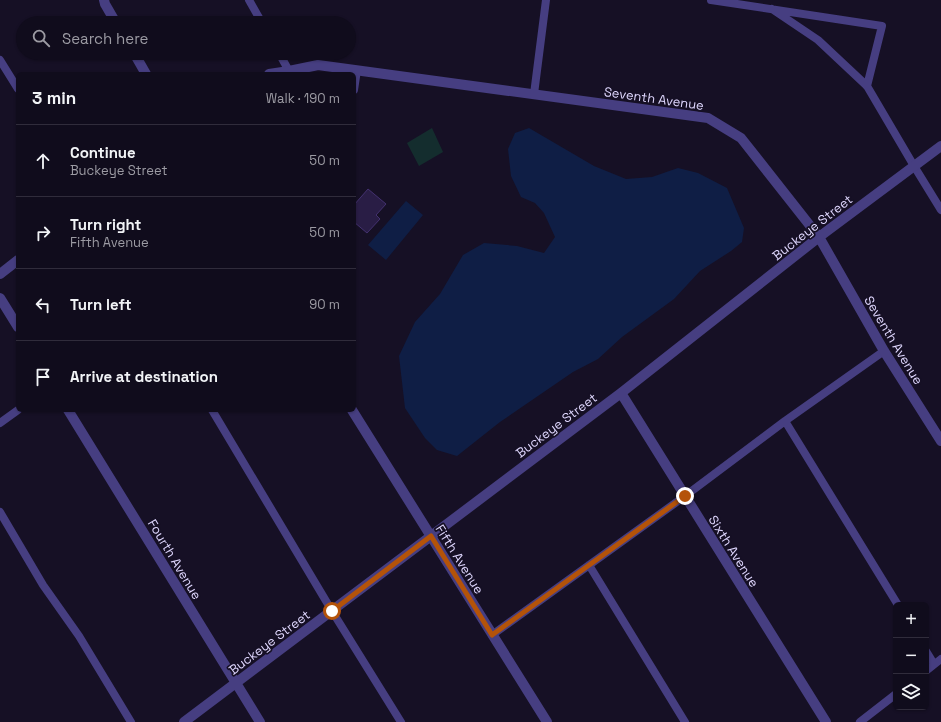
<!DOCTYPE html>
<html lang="en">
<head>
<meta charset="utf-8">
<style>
	:root { --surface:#100c1c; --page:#191525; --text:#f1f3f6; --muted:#9c9ba3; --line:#302c3b }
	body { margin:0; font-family:"Space Grotesk",sans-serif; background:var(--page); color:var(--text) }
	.controls { position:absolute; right:12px; bottom:12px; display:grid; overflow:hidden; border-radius:6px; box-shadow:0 1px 3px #0004 }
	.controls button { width:36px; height:36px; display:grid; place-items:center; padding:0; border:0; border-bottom:1px solid var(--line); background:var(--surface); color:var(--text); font:20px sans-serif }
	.stop { position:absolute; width:12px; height:12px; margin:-9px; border:3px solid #b45309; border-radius:50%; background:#fff }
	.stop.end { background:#b45309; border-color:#fff; box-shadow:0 1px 4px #0008 }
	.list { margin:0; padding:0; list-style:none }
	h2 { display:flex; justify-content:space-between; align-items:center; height:52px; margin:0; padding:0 16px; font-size:17px }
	h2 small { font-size:13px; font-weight:400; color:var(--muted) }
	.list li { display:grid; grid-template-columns:26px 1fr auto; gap:12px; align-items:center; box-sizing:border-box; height:72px; padding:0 16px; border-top:1px solid var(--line) }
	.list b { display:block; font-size:15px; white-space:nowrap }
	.list p { margin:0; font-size:13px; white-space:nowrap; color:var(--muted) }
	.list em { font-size:13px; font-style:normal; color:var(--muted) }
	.icon { flex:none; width:22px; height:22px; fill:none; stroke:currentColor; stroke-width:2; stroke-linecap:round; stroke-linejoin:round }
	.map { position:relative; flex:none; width:941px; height:722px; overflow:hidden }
	.search { position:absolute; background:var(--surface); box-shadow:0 1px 3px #0004; left:16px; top:16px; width:340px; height:44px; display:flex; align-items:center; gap:10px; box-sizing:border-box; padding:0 14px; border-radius:22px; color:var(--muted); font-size:15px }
	.panel { position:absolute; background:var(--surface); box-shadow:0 1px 3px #0004; left:16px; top:72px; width:340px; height:340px; border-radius:6px }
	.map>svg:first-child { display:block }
</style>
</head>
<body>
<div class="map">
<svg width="941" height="722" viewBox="0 0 941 722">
	<rect width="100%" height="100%" fill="#161025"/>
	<path fill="#142d2e" d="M432 128 443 152 419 166 407 143Z"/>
	<path fill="#0f1e45" d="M529 128 594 166 626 179 652 177 678 168 698 173 727 188 744 228 742 242 731 251 700 271 674 299 622 337 598 359 573 372 500 422 457 456 437 450 425 438 405 408 399 356 415 322 440 294 463 255 484 243 517 246 544 253 555 237 544 213 535 203 521 197 511 176 508 149 515 133Z
		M406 201 423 215 386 260 368 245Z"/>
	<path fill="#291d45" stroke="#43316f" d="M368 189 386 204 376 215 380 219 367 233 354 222V205Z"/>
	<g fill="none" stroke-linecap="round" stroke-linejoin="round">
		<path stroke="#463e81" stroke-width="8" d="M249 0 262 23
			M711 0 882 26 867 86
			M772 9 818 40 867 86 914 166 941 210
			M279 53 289 71
			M0 60 18 89
			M354 90 357 70
			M534 94 546 0
			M212 410 332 611 401 722
			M785 421 898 605
			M0 423 18 410
			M0 512 43 585 79 636 131 722
			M589 565 685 722
			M492 635 685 496 785 421 884 351
			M926 651 934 664
			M926 671 941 659
			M860 722 896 694"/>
		<path stroke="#463e81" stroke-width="10" d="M104 0 105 4 116 23
			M134 53 146 74
			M269 74 289 71 318 65 708 118 741 138 819 237 884 351 941 441
			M0 274 18 260
			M0 298 18 327
			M621 393 826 722
			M68 410 260 722
			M352 410 547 722
			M184 722 621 393 819 237 941 146"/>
	</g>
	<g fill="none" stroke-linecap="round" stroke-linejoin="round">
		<path stroke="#b45309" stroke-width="5" d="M332 611 431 536 492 635 685 496"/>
	</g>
	<g text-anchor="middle" stroke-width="3.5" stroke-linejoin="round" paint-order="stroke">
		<g font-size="13" fill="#ded6fd" stroke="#161025">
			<text transform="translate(654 98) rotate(8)" y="5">Seventh Avenue</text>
			<text transform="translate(812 227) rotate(-38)" y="5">Buckeye Street</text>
			<text transform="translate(894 340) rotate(59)" y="5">Seventh Avenue</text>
			<text transform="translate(556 425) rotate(-37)" y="5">Buckeye Street</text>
			<text transform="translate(734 551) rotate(58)" y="5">Sixth Avenue</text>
			<text transform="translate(175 559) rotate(59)" y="5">Fourth Avenue</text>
			<text transform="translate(460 559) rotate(58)" y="5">Fifth Avenue</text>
			<text transform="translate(269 642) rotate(-37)" y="5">Buckeye Street</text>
		</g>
	</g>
</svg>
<div class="controls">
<button>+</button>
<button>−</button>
<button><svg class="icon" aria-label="layers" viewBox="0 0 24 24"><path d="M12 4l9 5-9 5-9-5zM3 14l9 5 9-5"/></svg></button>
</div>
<div class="stop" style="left:332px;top:611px"></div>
<div class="stop end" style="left:685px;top:496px"></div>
<div class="search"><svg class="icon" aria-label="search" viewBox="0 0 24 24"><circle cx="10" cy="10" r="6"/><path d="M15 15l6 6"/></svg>Search here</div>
<section class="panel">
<h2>3 min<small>Walk · 190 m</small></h2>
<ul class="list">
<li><svg class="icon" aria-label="ahead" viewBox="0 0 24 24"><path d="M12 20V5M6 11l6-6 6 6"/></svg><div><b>Continue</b><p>Buckeye Street</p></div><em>50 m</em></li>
<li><svg class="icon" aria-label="right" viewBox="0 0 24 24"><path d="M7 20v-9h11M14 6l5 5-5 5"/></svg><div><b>Turn right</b><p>Fifth Avenue</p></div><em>50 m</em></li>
<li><svg class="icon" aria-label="left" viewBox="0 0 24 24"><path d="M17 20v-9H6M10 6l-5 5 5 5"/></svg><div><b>Turn left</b></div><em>90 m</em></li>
<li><svg class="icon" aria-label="arrive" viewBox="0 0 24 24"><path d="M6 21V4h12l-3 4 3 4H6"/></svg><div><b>Arrive at destination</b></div></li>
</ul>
</section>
</div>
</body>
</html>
